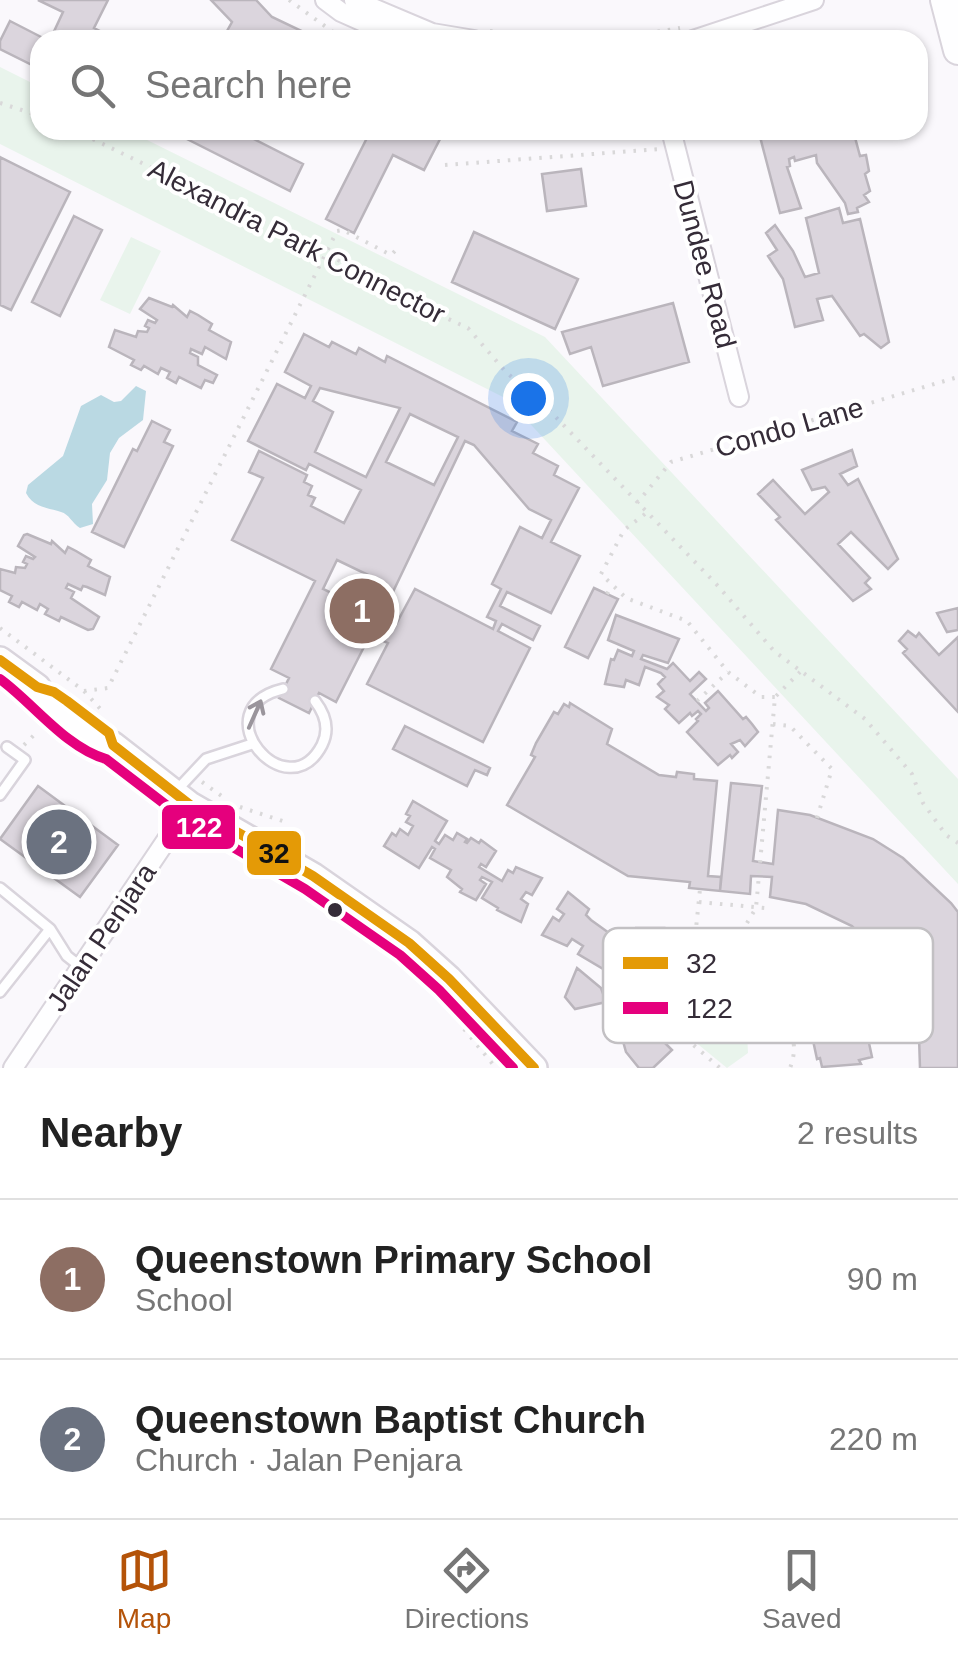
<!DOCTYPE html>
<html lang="en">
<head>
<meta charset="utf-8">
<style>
	:root { --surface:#fff; --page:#f6f6f6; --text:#222; --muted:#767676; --line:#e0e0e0; --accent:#b45309 }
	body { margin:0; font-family:Helvetica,sans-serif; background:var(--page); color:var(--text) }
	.you { position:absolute; left:528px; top:398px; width:35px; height:35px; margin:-25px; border:8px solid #fff; border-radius:50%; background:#1a73e8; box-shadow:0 0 0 15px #1a73e833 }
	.badge { display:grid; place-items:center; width:65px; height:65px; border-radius:50%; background:var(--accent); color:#fff; font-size:32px; font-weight:700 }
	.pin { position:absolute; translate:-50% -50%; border:5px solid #fff; box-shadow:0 2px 10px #0006 }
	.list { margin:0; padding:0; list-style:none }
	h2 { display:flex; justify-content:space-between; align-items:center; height:130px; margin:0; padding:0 40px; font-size:42px }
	h2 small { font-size:32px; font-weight:400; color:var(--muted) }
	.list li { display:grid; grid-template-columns:65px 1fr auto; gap:30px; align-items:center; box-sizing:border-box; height:160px; padding:0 40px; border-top:2px solid var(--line) }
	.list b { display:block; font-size:38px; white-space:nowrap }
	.list p { margin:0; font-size:32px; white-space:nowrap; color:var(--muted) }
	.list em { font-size:32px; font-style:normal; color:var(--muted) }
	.icon { flex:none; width:55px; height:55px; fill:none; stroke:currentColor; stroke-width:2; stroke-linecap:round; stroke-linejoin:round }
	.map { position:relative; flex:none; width:958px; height:1068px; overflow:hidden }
	.search { position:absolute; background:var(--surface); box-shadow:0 2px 8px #0004; left:30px; right:30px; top:30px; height:110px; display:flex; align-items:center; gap:25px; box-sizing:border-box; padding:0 35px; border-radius:30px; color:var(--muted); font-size:38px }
	.sheet { height:450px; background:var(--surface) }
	nav { display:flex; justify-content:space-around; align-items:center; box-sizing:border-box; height:140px; border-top:2px solid var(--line); background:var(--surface); font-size:28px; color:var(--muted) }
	nav a { display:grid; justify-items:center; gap:5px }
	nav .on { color:var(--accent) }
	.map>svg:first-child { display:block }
</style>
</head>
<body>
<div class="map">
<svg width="958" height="1068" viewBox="0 0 958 1068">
	<rect width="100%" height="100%" fill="#faf8fc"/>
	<path fill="#e9f4ec" d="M0 67 40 87V130H127L545 337 958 779V884L507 399 0 144Z
		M131 237 161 251 130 314 100 300Z
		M677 1001 729 1007 730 1015 747 1033 748 1053 727 1068 683 1032 668 1024V1011Z"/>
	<path fill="#bad9e3" d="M136 386 146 391 143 420 119 438 110 453 107 480 92 504 93 524 80 528C72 523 69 514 61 512 46 507 34 508 26 493L28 485 63 456 81 406 101 395 114 402 121 401Z"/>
	<path fill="#dbd5dd" stroke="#bab5bc" stroke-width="2.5" fill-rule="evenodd" d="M38 0H108L94 28 118 40H50L63 12Z
		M211 0H256L272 17 308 34 305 40H222L232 22Z
		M10 21 47 40H40V69L0 49V41Z
		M184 130H236L303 164 290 191 181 136Z
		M371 130H422L440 139 424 170 393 155 354 233 326 219Z
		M738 130H792L794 134 809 130H853L860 156 866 155 869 171 865 174 870 191 864 195 869 202 857 208 858 212 848 214 845 203 817 163 816 155 795 161 794 157 789 159 790 166 787 167 801 208 780 213 759 133 743 136Z
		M0 157 70 192 11 310 0 305Z
		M581 169 586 206 547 211 542 174Z
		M839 208 843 223 860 219 889 342 881 348 864 334 860 336 832 296 817 299 823 320 795 327 783 279 768 256 777 250 766 233 775 225 793 251 805 277 819 273 806 218Z
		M74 216 102 230 60 316 32 302Z
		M474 232 578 279 555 329 452 282Z
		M149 298 172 307 173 305 187 317 190 311 198 315 212 324 209 330 231 342 226 359 205 347 202 354 191 349 190 353 198 357V365L217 375 213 383 205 380 201 388 179 377 176 383 167 378 170 372 161 368 158 374 144 366 141 370 131 365 134 360 109 347 115 330 136 337 138 331 147 332 149 328 145 326 148 320 155 323 157 320 140 309Z
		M673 303 689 362 603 386 591 347 570 354 562 332Z
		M304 334 329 347 332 342 356 354 359 348 385 362 387 356 517 422 512 431 538 444 533 453 558 466 554 475 579 488 551 542 580 556 551 613 507 592 500 606 540 626 533 640 502 624 498 631 530 648 483 742 367 684 388 643 370 635 336 702 319 693 309 713 279 698 289 678 271 669 315 581 232 540 263 478 249 472 259 451 307 475 304 482 312 486 308 495 315 498 311 506 344 523 361 490 309 464 306 470 248 441 277 384 305 398 311 386 285 372ZM320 388 400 408 366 477 315 452 333 412 313 401ZM410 414 458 437 434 485 386 462ZM465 441 474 445 529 509 551 520 542 538 520 527 492 584 501 589 487 617 496 621 493 629 415 589 394 628 381 617ZM337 560 385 583 371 612 323 589Z
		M152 421 170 430 164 442 173 446 124 547 92 532 133 449 137 451Z
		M852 450 857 466 840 474 848 485 858 479 898 559 888 569 851 532 838 544 870 578 865 583 871 589 853 601 776 520 780 517 758 494 773 480 805 514 829 492 825 487 812 490 802 470Z
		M27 534 51 544 52 541 65 553 68 547 76 551 91 560 88 566 110 577 105 595 87 587 83 586 81 590 68 584 66 588 74 592 71 598 99 617 93 629 88 630 61 617 59 621 45 614 48 609 40 604 37 610 22 602 19 607 9 602 12 596 0 590V569L15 573 16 567 25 568 27 564 23 562 26 556 33 559 35 557 18 546 24 535Z
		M594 588 618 599 588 658 565 647Z
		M958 608V630L947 632 937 613Z
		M616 615 679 639 668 663 643 655 641 659 667 669 673 663 690 681 699 672 706 679 690 694 706 711 709 708 705 703 718 691 743 719 746 717 752 724 758 732 745 746 740 740 731 744 738 752 732 758 730 755 718 765 687 732 698 721 696 719 701 714 698 711 692 716 690 713 679 723 665 709 669 705 657 697 664 691 658 684 665 677 661 673 645 667 639 685 626 680 624 687 605 684 611 659 614 660 618 650 632 656 634 651 608 640Z
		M908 631 916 637 919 633 939 655 958 637V712L903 653 907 649 899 641Z
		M570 703 612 729 607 744 659 775 676 777 677 772 694 774V779L717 781 708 876 721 877 720 891 689 888 690 882 628 876 507 805 535 757 531 755 536 743 554 712 558 714 564 704 569 707Z
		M405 726 490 768 487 775 475 770 467 786 393 749Z
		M731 783 762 786 753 861 773 864 778 810 810 815 873 839 903 858 951 903 958 912V1068H920L919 1036 904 989 890 965 852 926 806 904 770 897 772 877 751 876 750 894 720 891Z
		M38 786 118 845 80 897 0 839Z
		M413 801 447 821 435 841 439 844 445 835 453 840 457 833 467 839 465 842 467 843 471 838 479 843 481 840 496 851 486 867 481 864 479 867 502 881 508 870 513 873 516 867 542 878 532 895 526 892 521 899 528 904 521 922 497 910 498 908 482 898 492 882 482 877 480 880 486 884 476 900 460 892 462 889 447 877 451 870 430 858 435 849 432 847 419 868 384 846 392 833 396 836 400 829 408 835 413 826 406 822 410 816 406 814Z
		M568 892 589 909 586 915 591 920 609 933 610 931 617 935 621 941 619 945 633 947 636 928H664L661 943H666L665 951 660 950V954L672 956 666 978 628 974 630 960 625 959 627 951H616L613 954 619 957 610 973 578 954 583 946 572 939 567 946 542 935 553 917 559 921 564 914 557 909Z
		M577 968 601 988 606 1002 575 1009 565 997Z
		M646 993 658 1036 672 1050 653 1068H639L626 1052 612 1002Z
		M863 1015 872 1057 859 1060 861 1064 822 1067 820 1058 817 1059 811 1031 825 1028 827 1035 832 1034 836 1042 840 1041V1037L844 1036 842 1029 850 1027 848 1018Z"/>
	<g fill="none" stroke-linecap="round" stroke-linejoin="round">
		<g stroke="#d9d4dc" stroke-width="14">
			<path id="lane" d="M283 689C200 709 287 812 322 745 330 729 325 714 315 701
				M176 791 206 759 252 744
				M0 795 25 760 7 747
				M0 888 50 929
				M0 992 50 929 67 956 81 967"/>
		</g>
		<g stroke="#d9d4dc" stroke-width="22">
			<path id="street" d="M325 0 341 12 404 40
				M354 0 432 33 474 40
				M693 40 814 0
				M671 130 739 397
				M13 1068 190 805"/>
		</g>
		<g stroke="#d9d4dc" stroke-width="30">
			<path id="secondary" d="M0 660 37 687 46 701 102 742 113 745 190 805 313 876 409 943 449 979 534 1068"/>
		</g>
		<g stroke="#d9d4dc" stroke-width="32">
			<path id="primary" d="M945 0 958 50"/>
		</g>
		<path stroke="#d9d8d9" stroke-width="4" stroke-dasharray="2.5 8" stroke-linecap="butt" d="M289 0 344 40
			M490 31C551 41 619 39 680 28
			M0 103 40 116
			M74 130 325 252 398 296 468 328 505 371 549 410 718 586 774 651 865 719 912 774 923 803 946 835 958 843
			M445 165 660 149
			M637 503 671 462 958 377
			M645 514 624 530 601 574 626 598 687 621 728 672 761 697H775
			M607 594 612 585
			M0 628 84 691 105 714
			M84 691 108 688 337 231 343 230 391 255 400 246
			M697 701 728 672
			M773 724 790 726 832 769 817 818
			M24 745 38 731
			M202 782 223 797
			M240 807 289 823
			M699 902 765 908
			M747 923 756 908 775 697 800 672
			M660 952 693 956
			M864 982 890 965
			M689 998 700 889
			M737 1003 741 972
			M784 1025 804 1027
			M464 1029 496 1068
			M656 1029 683 1036 720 1068
			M662 1029C657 1015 657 1009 667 998 708 998 816 1000 790 1068
			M794 1041 805 1027 821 1020"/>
		<use href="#lane" stroke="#fefeff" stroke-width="9"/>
		<use href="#street" stroke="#fefeff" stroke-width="18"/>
		<use href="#secondary" stroke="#fefeff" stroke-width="25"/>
		<use href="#primary" stroke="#fefeff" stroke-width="28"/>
		<g stroke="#fff" stroke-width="18">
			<path id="bus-1" d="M0 660 37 687 54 692 67 701 109 733 113 745 190 805 313 876 409 943 449 979 534 1068"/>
		</g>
		<g stroke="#fff" stroke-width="18">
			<path id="bus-2" d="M0 679C32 702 66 748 106 759L183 818 305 889 400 955 439 990 513 1068"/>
		</g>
		<use href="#bus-1" stroke="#e49a06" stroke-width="10"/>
		<use href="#bus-2" stroke="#e5007d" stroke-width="10"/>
	</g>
	<defs><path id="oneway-shaft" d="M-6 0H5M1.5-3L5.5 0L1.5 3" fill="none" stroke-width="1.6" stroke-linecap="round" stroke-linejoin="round" transform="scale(2.5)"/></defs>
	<use stroke="#9a959c" href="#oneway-shaft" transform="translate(255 714) rotate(-66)"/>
	<circle fill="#352c38" stroke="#fff" stroke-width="4" cx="335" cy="910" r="9"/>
	<g text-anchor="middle" stroke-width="8" stroke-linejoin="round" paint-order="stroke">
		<g font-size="28" fill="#352c38" stroke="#fff">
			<text transform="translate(297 241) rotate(27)" y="10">Alexandra Park Connector</text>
			<text transform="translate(705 264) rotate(75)" y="10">Dundee Road</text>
			<text transform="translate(789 427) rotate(-16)" y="10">Condo Lane</text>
			<text transform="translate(101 937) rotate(-56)" y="10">Jalan Penjara</text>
		</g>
	</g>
	<rect x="603" y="928" width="330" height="115" rx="15" fill="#fff" stroke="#c2c0c3" stroke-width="2.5"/>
	<rect x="623" y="957" width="45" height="12" fill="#e49a06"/>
	<rect x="623" y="1002" width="45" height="12" fill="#e5007d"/>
	<g font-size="28" fill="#352c38">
		<text x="686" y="973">32</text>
		<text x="686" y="1018">122</text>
	</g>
	<g stroke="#fff" stroke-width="4">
		<rect x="160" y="803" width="77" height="48" rx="10" fill="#e5007d"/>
		<rect x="245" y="829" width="58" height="48" rx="10" fill="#e49a06"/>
	</g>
	<g font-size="28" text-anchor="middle" font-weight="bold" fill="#fff">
		<text x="199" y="837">122</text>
	</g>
	<g font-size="28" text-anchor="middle" font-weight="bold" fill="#111">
		<text x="274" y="863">32</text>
	</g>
</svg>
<div class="you"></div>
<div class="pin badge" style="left:362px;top:611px;background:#8d6e63">1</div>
<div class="pin badge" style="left:59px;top:842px;background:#6b7280">2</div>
<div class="search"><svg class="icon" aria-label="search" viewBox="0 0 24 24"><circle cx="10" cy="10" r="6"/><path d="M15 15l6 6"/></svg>Search here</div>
</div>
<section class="sheet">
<h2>Nearby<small>2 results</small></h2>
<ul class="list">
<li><span class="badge" style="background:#8d6e63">1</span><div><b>Queenstown Primary School</b><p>School</p></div><em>90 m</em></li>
<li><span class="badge" style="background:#6b7280">2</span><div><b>Queenstown Baptist Church</b><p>Church · Jalan Penjara</p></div><em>220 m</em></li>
</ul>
</section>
<nav>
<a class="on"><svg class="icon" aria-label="map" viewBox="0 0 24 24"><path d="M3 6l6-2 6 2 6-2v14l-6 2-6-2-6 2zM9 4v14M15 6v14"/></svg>Map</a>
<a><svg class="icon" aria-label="directions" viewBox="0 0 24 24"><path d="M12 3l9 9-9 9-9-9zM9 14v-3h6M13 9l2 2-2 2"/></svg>Directions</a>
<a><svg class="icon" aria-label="saved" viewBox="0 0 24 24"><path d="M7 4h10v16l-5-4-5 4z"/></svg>Saved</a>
</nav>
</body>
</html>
